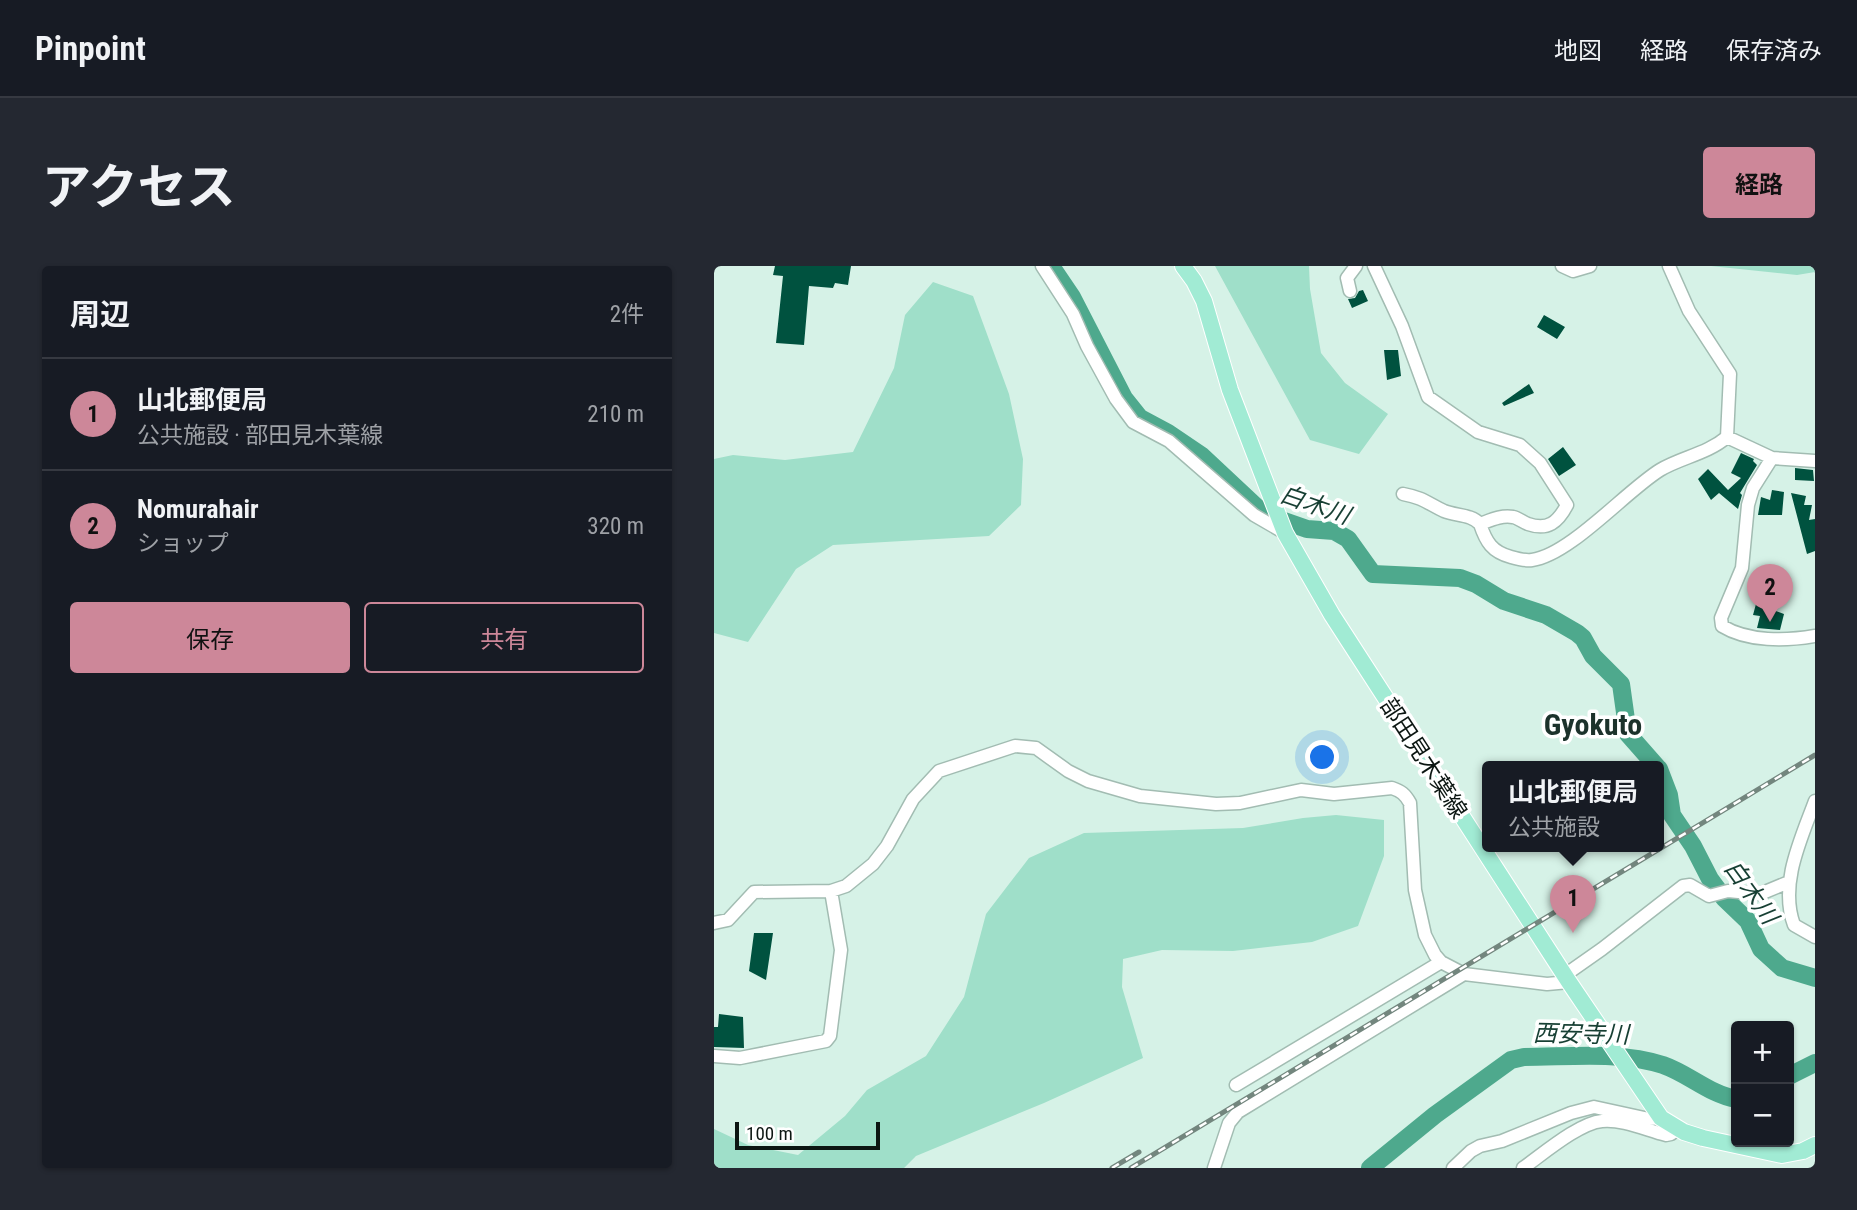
<!DOCTYPE html>
<html lang="ja">
<head>
<meta charset="utf-8">
<style>
	:root { --surface:#171b24; --page:#242831; --text:#f1f3f6; --muted:#9ea1a6; --line:#363941; --accent:#cd8799 }
	body { margin:0; font-family:"Roboto Condensed","Noto Sans JP",sans-serif; background:var(--page); color:var(--text) }
	.controls { position:absolute; right:21px; bottom:21px; display:grid; overflow:hidden; border-radius:7px; box-shadow:0 2px 5px #0004 }
	.controls button { width:63px; height:63px; display:grid; place-items:center; padding:0; border:0; border-bottom:2px solid var(--line); background:var(--surface); color:var(--text); font:35px sans-serif }
	.scale { position:absolute; left:21px; bottom:18px; width:145px; box-sizing:border-box; padding-left:7px; border:4px solid #0c1612; border-top:0; font-size:19px; line-height:24px; white-space:nowrap; color:#0c1612; -webkit-text-stroke:5px #fff; paint-order:stroke }
	.you { position:absolute; left:609px; top:492px; width:24px; height:24px; margin:-18px; border:5px solid #fff; border-radius:50%; background:#1a73e8; box-shadow:0 0 0 10px #1a73e833 }
	.badge { display:grid; place-items:center; width:46px; height:46px; border-radius:50%; background:var(--accent); color:#111; font-size:23px; font-weight:700 }
	.pin { position:absolute; translate:-50% -58px; filter:drop-shadow(0 2px 4px #0008) }
	.pin::after { content:''; position:absolute; top:37px; width:24px; height:21px; background:inherit; clip-path:polygon(0 0,100% 0,50% 100%) }
	.popup { position:absolute; left:768px; top:495px; width:182px; height:91px; box-sizing:border-box; display:grid; place-content:center; border-radius:7px; background:var(--surface); filter:drop-shadow(0 2px 5px #0005); font-size:23px; white-space:nowrap; color:var(--muted) }
	.popup b { font-size:26px; color:var(--text) }
	.popup::after { content:''; position:absolute; left:50%; top:100%; margin-left:-14px; border:14px solid transparent; border-top-color:var(--surface) }
	.list { margin:0; padding:0; list-style:none }
	h2 { display:flex; justify-content:space-between; align-items:center; height:91px; margin:0; padding:0 28px; font-size:30px }
	h2 small { font-size:23px; font-weight:400; color:var(--muted) }
	.list li { display:grid; grid-template-columns:46px 1fr auto; gap:21px; align-items:center; box-sizing:border-box; height:112px; padding:0 28px; border-top:2px solid var(--line) }
	.list b { display:block; font-size:26px; white-space:nowrap }
	.list p { margin:0; font-size:23px; white-space:nowrap; color:var(--muted) }
	.list em { font-size:23px; font-style:normal; color:var(--muted) }
	.actions { display:flex; gap:14px; padding:21px 28px }
	.actions a { flex:1; padding:16px 0; border:2px solid var(--accent); border-radius:7px; text-align:center; font-size:24px; color:var(--accent) }
	.actions .main { background:var(--accent); color:#111 }
	.map { position:relative; flex:none; width:1101px; height:902px; overflow:hidden; border-radius:7px }
	header { display:flex; align-items:center; gap:42px; box-sizing:border-box; height:98px; padding:0 35px; background:var(--surface); border-bottom:2px solid var(--line) }
	header strong { font-size:33px }
	nav { display:flex; gap:38px; margin-inline-start:auto; font-size:24px }
	.intro { display:flex; align-items:center; justify-content:space-between; box-sizing:border-box; height:168px; padding:0 42px }
	h1 { margin:0; font-size:49px }
	.button { padding:18px 32px; border-radius:7px; background:var(--accent); color:#111; font-size:24px; font-weight:700 }
	main { display:flex; gap:42px; padding:0 42px }
	aside { flex:1; background:var(--surface); border-radius:7px; box-shadow:0 2px 5px #0004 }
	.map>svg:first-child { display:block }
</style>
</head>
<body>
<header>
<strong>Pinpoint</strong>
<nav><a>地図</a><a>経路</a><a>保存済み</a></nav>
</header>
<div class="intro"><h1>アクセス</h1><a class="button">経路</a></div>
<main>
<aside>
<h2>周辺<small>2件</small></h2>
<ul class="list">
<li><span class="badge">1</span><div><b>山北郵便局</b><p>公共施設 · 部田見木葉線</p></div><em>210 m</em></li>
<li><span class="badge">2</span><div><b>Nomurahair</b><p>ショップ</p></div><em>320 m</em></li>
</ul>
<div class="actions"><a class="main">保存</a><a>共有</a></div>
</aside>
<div class="map">
<svg width="1101" height="902" viewBox="0 0 1101 902">
	<rect width="100%" height="100%" fill="#d6f2e7"/>
	<path fill="#9fdfc9" d="M501 0H595L596 23 607 87 631 117 674 148 645 188 596 174Z
		M997 0H1101V6L1083 9Z
		M219 16 259 30 295 128 309 193 307 239 275 270 119 279 82 303 34 376 0 367V193L19 189 71 194 139 186 180 102 191 49Z
		M622 549 670 554V590L644 660 598 676 519 685 448 684 409 693 408 721 429 792 330 837 202 890 190 902H0V863L34 879 84 889 131 850 153 824 212 790 250 731 272 648 315 592 370 567 529 562 589 552Z"/>
	<g fill="none" stroke-linecap="round" stroke-linejoin="round">
		<path stroke="#4ea98d" stroke-width="18" d="M337 0 358 31 410 132 426 152 454 167 488 190 550 248 593 263 620 265 634 273 659 308 746 312 762 318 790 335 832 349 863 367 869 372 879 390 907 418 914 468 943 501
			M945 503 955 529 958 549 979 580 996 613 1010 632 1034 655 1047 683 1068 702 1101 712
			M1075 810 1101 797
			M656 902 721 849 797 794 810 791C856 791 905 785 949 799 975 808 995 828 1022 833"/>
	</g>
	<path fill="#00523f" d="M61 0H137L134 19 121 17 119 22 95 20 90 79 62 77 69 10 59 9Z
		M649 24 654 35 638 42 634 33 641 32 645 25Z
		M830 49 851 61 843 73 823 61Z
		M670 84H684L687 110 673 114Z
		M815 118 820 127 790 140 788 137Z
		M849 181 862 199 845 210 834 193Z
		M1027 187 1040 193 1039 195 1043 199 1026 227 1028 229 1024 243 1005 227 997 234 984 213 994 203 1014 224 1027 212 1017 207Z
		M1081 202 1099 204 1100 215 1081 214Z
		M1058 224 1070 226 1068 249H1044L1047 231 1056 234Z
		M1077 227 1092 230 1090 239H1098L1095 254 1101 253V285L1093 288Z
		M1042 338 1070 348 1066 364 1043 362 1046 350 1039 349Z
		M40 667H59L52 714 35 705Z
		M5 748 29 751 30 782 0 781V761H4Z"/>
	<g fill="none" stroke-linecap="round" stroke-linejoin="round">
		<g stroke="#a2bcb2" stroke-width="15">
			<path id="minor" d="M328 0 359 48 373 80 402 133 419 156 455 175 540 249 571 267
				M660 0 688 60 714 131 764 166 806 179 826 197 853 239C844 256 834 265 814 258 809 256 804 252 799 251 787 249 777 254 766 258 772 276 778 286 797 291 804 293 812 295 818 294 856 289 912 225 946 204 968 191 993 188 1013 171L1016 108 975 45 955 0
				M848 0 859 5 876 0
				M636 25 633 12 642 0
				M1013 171 1058 192 1101 195
				M1058 192 1039 222 1034 239 1028 302 1007 352 1008 360C1034 376 1072 375 1101 370
				M689 228C710 232 713 237 730 245 742 250 757 248 766 258
				M1101 535C1087 573 1065 618 1080 659L1101 671
				M0 657 14 654 40 626 117 625 132 620 159 598 173 580 199 533 225 505 301 480 322 482 354 505 374 515 426 530 502 538 526 537 587 524 620 528 678 522C687 525 691 528 696 537L701 624 711 669 721 689 727 696 750 708 833 718 855 716
				M851 709 888 683 969 620 976 619 995 630 1014 625 1046 628 1075 616
				M0 790 26 792 112 775 116 770 127 684 117 625
				M522 819 727 696
				M500 902 515 857 524 846 750 708
				M739 902 757 885 766 880 788 875 857 847 880 841 935 853 947 852
				M809 902C829 888 865 857 888 855 909 853 932 864 952 869L957 868 964 862"/>
		</g>
		<g stroke="#fff" stroke-width="18">
			<path id="major" d="M469 0 480 15 490 35 516 124 571 267 618 349 855 716 947 852 970 866 989 872 1068 889 1089 885 1101 879"/>
		</g>
		<use href="#minor" stroke="#fff" stroke-width="12"/>
		<use href="#major" stroke="#a1ebd4" stroke-width="16"/>
		<g stroke="#73867e" stroke-width="5">
			<path id="rail" d="M398 902 425 886
				M417 902 1101 489"/>
		</g>
		<use href="#rail" stroke="#fff" stroke-width="2.5" stroke-dasharray="8" stroke-linecap="butt"/>
	</g>
	<g text-anchor="middle" stroke-width="7" stroke-linejoin="round" paint-order="stroke">
		<g font-size="23" fill="#0c1612" stroke="#fff">
			<text transform="translate(710 492) rotate(57)" y="8">部田見木葉線</text>
		</g>
		<g font-size="24" font-style="italic" fill="#173f33" stroke="#fff">
			<text transform="translate(601 239) rotate(19)" y="8">白木川</text>
			<text transform="translate(1037 626) rotate(54)" y="8">白木川</text>
			<text transform="translate(867 768) rotate(1)" y="8">西安寺川</text>
		</g>
		<g font-size="30" font-weight="bold" fill="#1c322b" stroke="#fff">
			<text x="879" y="469">Gyokuto</text>
		</g>
	</g>
</svg>
<div class="controls">
<button>+</button>
<button>−</button>
</div>
<div class="scale">100 m</div>
<div class="you"></div>
<div class="pin badge" style="left:859px;top:667px">1</div>
<div class="popup"><b>山北郵便局</b>公共施設</div>
<div class="pin badge" style="left:1056px;top:356px">2</div>
</div>
</main>
</body>
</html>
